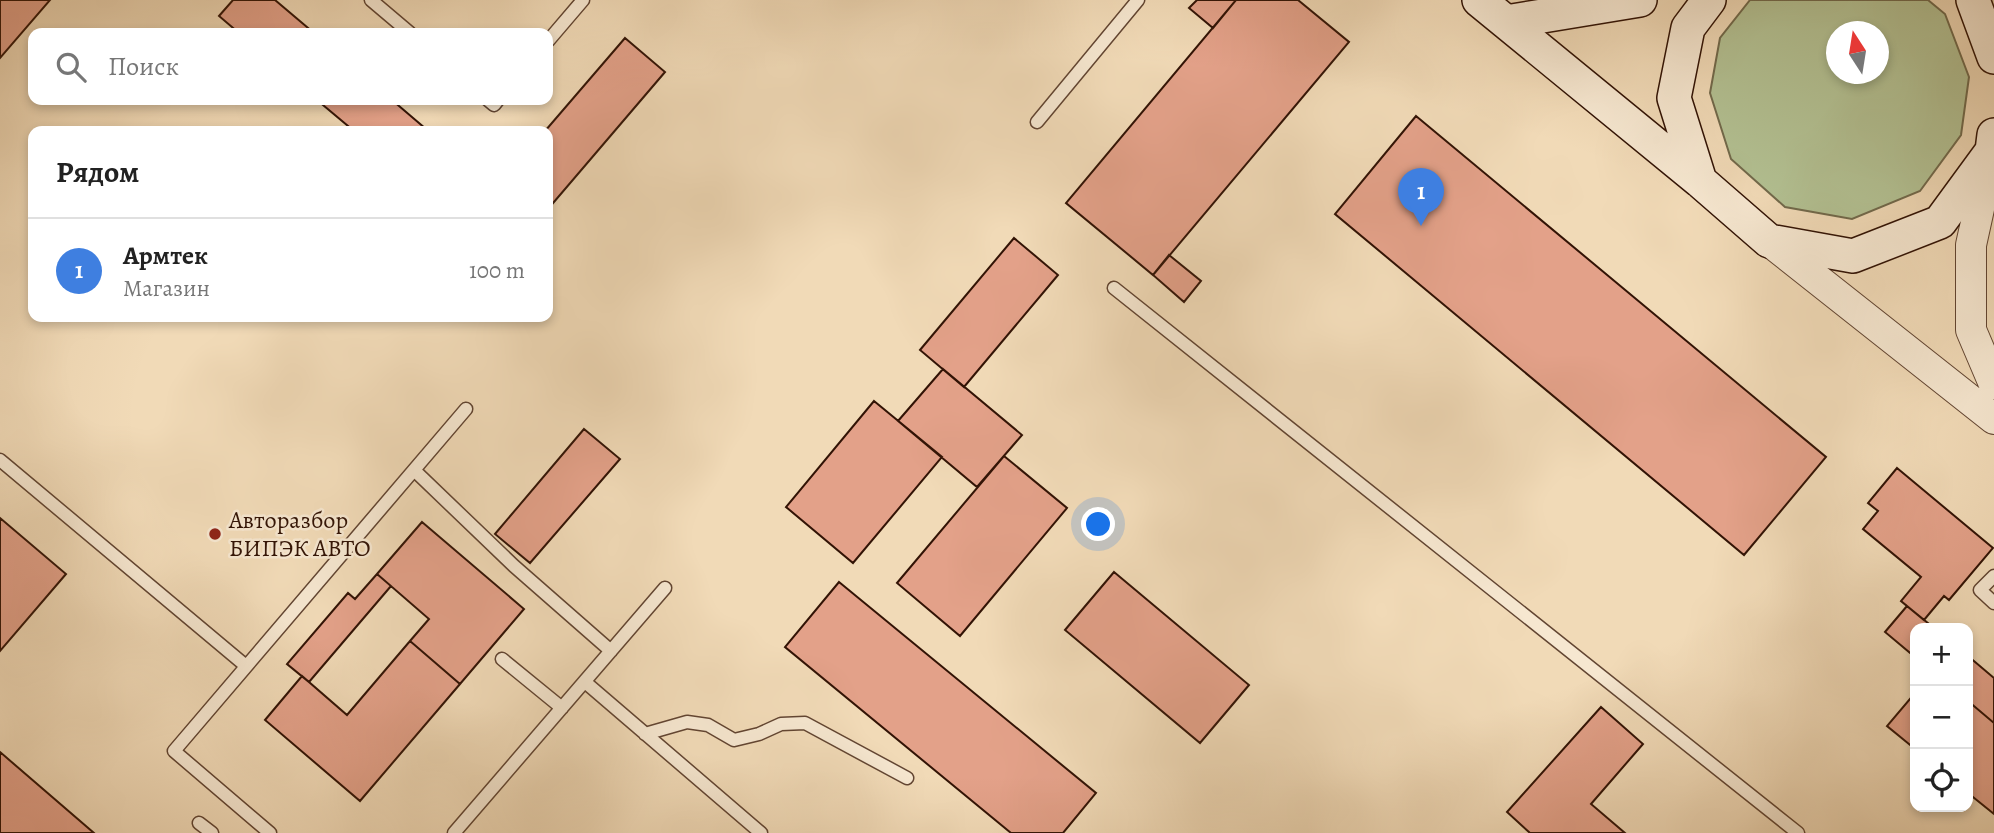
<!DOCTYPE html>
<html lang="ru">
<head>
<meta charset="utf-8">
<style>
	:root { --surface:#fff; --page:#f2f2f2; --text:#222; --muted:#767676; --line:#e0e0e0; --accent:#b45309 }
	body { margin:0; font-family:Alegreya,serif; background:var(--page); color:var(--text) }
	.controls { position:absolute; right:21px; bottom:21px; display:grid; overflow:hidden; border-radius:14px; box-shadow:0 4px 10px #0003 }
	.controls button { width:63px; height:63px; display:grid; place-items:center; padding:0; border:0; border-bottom:2px solid var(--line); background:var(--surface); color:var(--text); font:35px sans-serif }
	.compass { position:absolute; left:1826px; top:21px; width:63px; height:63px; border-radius:50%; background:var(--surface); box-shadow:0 4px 10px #0003; rotate:348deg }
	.you { position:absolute; left:1099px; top:525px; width:24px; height:24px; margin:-18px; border:5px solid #fff; border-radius:50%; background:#1a73e8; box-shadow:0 0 0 10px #1a73e833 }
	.badge { display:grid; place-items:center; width:46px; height:46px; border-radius:50%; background:var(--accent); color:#fff; font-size:23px; font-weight:700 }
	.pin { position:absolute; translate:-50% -58px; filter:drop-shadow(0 2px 4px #0008) }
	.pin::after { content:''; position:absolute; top:37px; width:24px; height:21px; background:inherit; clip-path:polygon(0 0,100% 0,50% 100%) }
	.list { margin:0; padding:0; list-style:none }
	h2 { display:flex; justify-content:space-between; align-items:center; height:91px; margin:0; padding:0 28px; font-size:30px }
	h2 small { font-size:23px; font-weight:400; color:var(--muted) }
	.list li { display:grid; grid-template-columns:46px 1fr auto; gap:21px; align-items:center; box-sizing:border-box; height:105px; padding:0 28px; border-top:2px solid var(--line) }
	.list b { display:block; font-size:26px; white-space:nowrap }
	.list p { margin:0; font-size:23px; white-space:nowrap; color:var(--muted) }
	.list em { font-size:23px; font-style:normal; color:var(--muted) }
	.icon { flex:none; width:38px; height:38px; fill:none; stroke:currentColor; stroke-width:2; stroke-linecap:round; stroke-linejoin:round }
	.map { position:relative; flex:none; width:1994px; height:833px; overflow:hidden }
	.search { position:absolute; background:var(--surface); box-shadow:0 4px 10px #0003; left:28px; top:28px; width:525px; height:77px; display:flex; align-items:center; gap:18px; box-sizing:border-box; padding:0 24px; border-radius:14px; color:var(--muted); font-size:26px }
	.panel { position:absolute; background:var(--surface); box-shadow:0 4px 10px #0003; left:28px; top:126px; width:525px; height:196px; border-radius:14px }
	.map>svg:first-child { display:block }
</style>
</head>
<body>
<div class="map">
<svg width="1994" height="833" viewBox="0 0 1994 833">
	<rect width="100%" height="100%" fill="#f1dab7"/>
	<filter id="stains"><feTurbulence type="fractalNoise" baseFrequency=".00286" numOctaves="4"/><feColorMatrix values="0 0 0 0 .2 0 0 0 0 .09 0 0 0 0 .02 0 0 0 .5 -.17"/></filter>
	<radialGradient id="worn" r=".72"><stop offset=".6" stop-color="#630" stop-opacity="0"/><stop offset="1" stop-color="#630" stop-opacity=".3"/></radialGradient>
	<path fill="#b3c193" stroke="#726a4c" stroke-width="2" fill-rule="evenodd" d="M1750 0H1928L1945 14 1969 77 1961 135 1920 191 1852 219 1785 207 1731 159 1710 93 1720 38ZM1836 32H1878V74H1836Z"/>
	<path fill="#e3a189" stroke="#321305" stroke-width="2" d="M0 0H50L0 58Z
		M233 0H275L314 33H239L219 16Z
		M1197 0H1236L1213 28 1189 8Z
		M1236 0H1298L1349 42 1153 275 1066 203Z
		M625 38 665 72 548 209V131H545Z
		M317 100H392L426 129 425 131H354Z
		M1416 116 1826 457 1744 555 1335 214Z
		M1014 238 1058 275 964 387 920 350Z
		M1169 255 1201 281 1184 302 1153 275Z
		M943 369 1022 435 977 487 898 421Z
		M874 401 942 457 853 563 786 507Z
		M584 429 620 459 530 563 495 534Z
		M1004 456 1067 508 960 636 897 583Z
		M1897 468 1993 548 1949 600 1944 596 1924 620 1901 601 1921 577 1863 529 1878 511 1868 503Z
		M0 518 66 574 0 651Z
		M422 522 524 609 460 684 410 641 429 619 377 574Z
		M1114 572 1249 685 1200 743 1065 630Z
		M377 574 391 586 309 682 287 664 348 593 355 599Z
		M839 582 1096 793 1063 833H1011L785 647Z
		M1907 606 1934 628H1915V657L1885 632Z
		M410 641 460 684 360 801 265 720 302 676 347 715Z
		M1968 656 1994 678V723L1968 701Z
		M1915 693V749L1887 726Z
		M1968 701 1994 723V814L1968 793Z
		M1601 707 1643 744 1591 804 1625 833H1530L1507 812Z
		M0 752 94 833H0Z"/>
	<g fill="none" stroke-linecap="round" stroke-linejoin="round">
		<g stroke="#624532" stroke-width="15">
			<path id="service" d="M371 0 410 33
				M548 41 583 0
				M488 100 494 105 498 100
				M1037 122 1138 0
				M1114 288 1798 833
				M0 460 246 666
				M414 470 514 566 611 651
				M1994 576 1980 590 1994 603
				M502 659 562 708
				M585 682 761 833
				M645 734 687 722 708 725 734 740 759 734 781 724 805 723 907 778
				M199 823 212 833
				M270 833 174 751 466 409
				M454 833 665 588"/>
		</g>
		<g stroke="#624532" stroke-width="32">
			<path id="tertiary" d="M1991 154 1971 245V330L1994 384
				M1769 241 1994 419"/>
		</g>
		<g stroke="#321305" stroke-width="36">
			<path id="secondary" d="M1479 0 1700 181 1769 241 1853 256 1940 222 1992 151 1994 135
				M1973 0 1994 57
				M1506 22 1640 0
				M1700 181 1674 98 1688 28 1709 0"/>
		</g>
		<use href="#service" stroke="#f6e7d0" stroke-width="12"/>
		<use href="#tertiary" stroke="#f6e7d0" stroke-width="30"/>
		<use href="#secondary" stroke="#f6e7d0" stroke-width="33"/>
	</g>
	<circle fill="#8f2418" stroke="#f6e7d0" stroke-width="2.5" cx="215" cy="534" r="7"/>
	<g text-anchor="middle" stroke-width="5" stroke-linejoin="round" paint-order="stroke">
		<g font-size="24" fill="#321305" stroke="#f6e7d0" text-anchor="start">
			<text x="229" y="528">Авторазбор<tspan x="229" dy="28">БИПЭК АВТО</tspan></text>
		</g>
	</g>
	<rect width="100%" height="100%" filter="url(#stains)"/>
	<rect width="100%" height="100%" fill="url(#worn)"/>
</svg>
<div class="controls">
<button>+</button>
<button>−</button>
<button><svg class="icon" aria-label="locate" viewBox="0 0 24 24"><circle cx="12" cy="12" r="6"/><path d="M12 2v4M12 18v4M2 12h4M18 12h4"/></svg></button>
</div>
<svg class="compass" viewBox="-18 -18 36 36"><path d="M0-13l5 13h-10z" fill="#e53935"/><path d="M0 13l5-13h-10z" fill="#767676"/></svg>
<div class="you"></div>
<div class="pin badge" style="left:1421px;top:226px;background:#3f7fe0">1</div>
<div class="search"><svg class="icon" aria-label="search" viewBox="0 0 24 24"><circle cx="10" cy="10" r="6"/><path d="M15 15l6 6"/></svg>Поиск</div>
<section class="panel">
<h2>Рядом<small></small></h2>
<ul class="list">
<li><span class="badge" style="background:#3f7fe0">1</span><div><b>Армтек</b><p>Магазин</p></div><em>100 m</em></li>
</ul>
</section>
</div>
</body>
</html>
